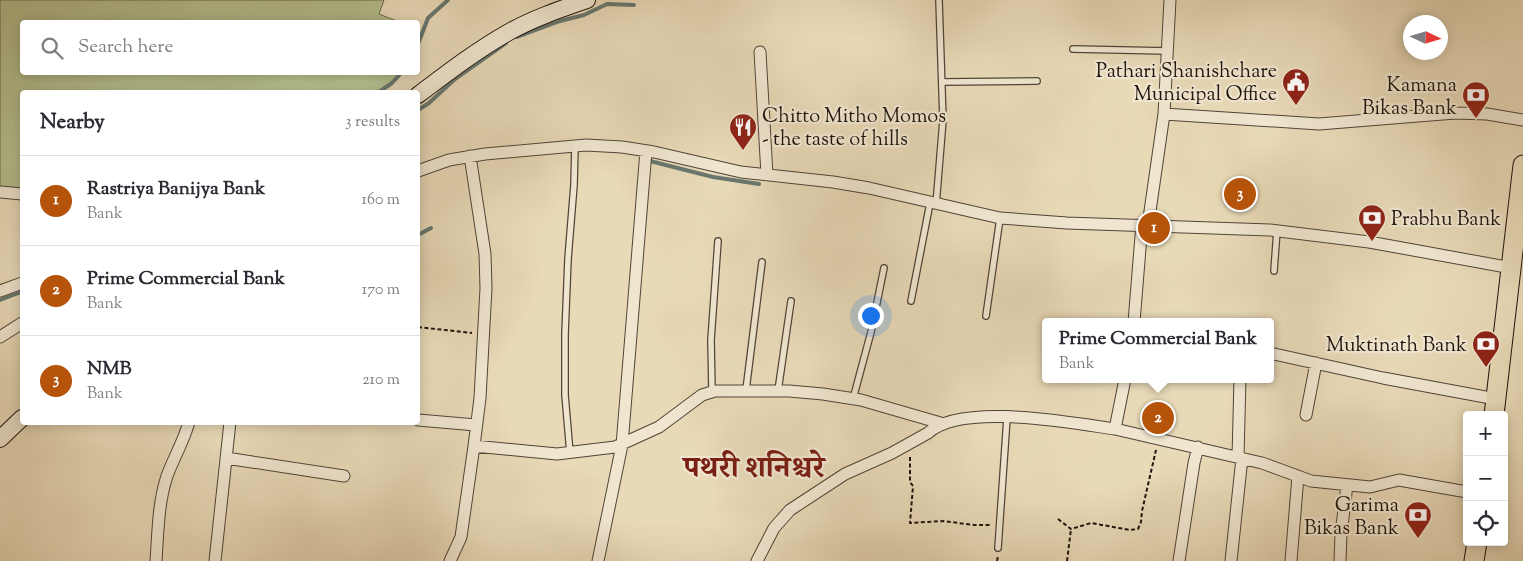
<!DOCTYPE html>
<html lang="en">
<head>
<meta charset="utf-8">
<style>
	:root { --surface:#fff; --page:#f2f2f3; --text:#2b2b33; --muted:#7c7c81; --line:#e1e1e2; --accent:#b45309 }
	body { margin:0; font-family:"Sorts Mill Goudy","Noto Serif Devanagari",serif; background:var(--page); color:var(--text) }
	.controls { position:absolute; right:15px; bottom:15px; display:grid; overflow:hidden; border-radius:5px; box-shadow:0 2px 12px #0003 }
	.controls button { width:45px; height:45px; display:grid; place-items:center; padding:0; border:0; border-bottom:1px solid var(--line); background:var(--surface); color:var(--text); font:25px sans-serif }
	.compass { position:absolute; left:1403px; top:15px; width:45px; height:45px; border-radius:50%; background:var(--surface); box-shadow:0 2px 12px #0003; rotate:94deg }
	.you { position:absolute; left:870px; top:315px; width:18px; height:18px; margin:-12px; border:4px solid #fff; border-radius:50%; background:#1a73e8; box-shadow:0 0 0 8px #1a73e833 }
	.badge { display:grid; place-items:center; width:32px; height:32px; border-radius:50%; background:var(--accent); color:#fff; font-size:16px; font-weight:700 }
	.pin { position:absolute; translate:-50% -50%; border:2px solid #fff; box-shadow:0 1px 5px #0006 }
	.popup { position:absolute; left:1042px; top:318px; width:232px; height:65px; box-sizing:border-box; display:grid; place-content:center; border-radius:5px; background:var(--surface); filter:drop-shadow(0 1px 4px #0005); font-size:16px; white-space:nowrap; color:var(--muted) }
	.popup b { font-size:19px; color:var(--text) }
	.popup::after { content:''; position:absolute; left:50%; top:100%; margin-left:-10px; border:10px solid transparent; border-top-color:var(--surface) }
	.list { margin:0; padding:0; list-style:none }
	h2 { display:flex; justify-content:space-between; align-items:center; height:65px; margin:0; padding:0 20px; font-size:21px }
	h2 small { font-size:16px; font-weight:400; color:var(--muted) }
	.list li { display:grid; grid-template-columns:32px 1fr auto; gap:15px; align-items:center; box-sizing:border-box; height:90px; padding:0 20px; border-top:1px solid var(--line) }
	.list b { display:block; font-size:19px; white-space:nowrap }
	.list p { margin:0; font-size:16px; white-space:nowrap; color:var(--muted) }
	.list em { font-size:16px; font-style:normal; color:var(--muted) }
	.icon { flex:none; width:28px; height:28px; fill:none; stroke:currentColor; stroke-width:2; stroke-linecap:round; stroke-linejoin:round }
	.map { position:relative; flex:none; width:1523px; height:561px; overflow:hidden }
	.search { position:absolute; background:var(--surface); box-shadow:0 2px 12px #0003; left:20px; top:20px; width:400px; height:55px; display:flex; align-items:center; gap:12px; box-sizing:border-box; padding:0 18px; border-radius:5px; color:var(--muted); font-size:19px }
	.panel { position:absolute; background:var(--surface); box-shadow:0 2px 12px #0003; left:20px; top:90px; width:400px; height:335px; border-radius:5px }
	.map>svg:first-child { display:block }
</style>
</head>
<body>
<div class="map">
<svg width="1523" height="561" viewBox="0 0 1523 561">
	<rect width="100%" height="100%" fill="#e8d9b7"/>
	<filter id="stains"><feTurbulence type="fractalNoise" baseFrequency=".004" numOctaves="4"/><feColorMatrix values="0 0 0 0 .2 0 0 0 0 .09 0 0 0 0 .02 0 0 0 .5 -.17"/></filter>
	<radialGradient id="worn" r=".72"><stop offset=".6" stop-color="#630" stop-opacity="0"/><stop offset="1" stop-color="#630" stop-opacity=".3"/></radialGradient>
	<path fill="#b5bf8f" stroke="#6a694e" d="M0 0H384L379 14 399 22H22V72L402 73 392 83 379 92H22V194L0 192Z"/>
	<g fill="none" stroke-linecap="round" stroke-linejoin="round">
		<path stroke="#67776f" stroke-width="4" d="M517 37 560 21 584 15 607 4 634 5
			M418 44 428 18 448 0
			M379 92 392 83 402 72
			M418 110 429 103 455 79 506 43
			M650 161 713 177 759 184
			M418 235 431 228
			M0 300 21 292"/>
		<g stroke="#504438" stroke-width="8">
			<path id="service" d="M1073 49 1168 51
				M942 82 1037 81
				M936 205 943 120 939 0
				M1274 271 1277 230
				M911 301 930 203
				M986 316 1000 218
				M746 390 762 262
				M778 391 791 301
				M712 392 711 340 718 241
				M853 399 871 332 884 268
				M570 453 565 395V334L568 259 574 185 575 146
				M998 548 1007 418"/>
		</g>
		<g stroke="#504438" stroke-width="13">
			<path id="minor" d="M760 52 767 175
				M1164 114 1319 124 1455 113 1487 114 1523 120
				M418 171 449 160 485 154 586 145 622 147 654 152 741 172 833 182 869 188 1000 218 1067 223 1270 230 1369 242 1512 268
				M0 192 22 194
				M1148 225 1164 114 1170 0
				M0 291 22 283
				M1134 322 1142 224
				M0 337 22 323
				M1270 353 1383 378 1496 399
				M1306 415 1316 363
				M418 420 476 425
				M1115 429 1262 463 1311 481 1370 487 1399 480 1467 492
				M474 446 557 454 615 447 659 427 702 395 715 391H789L823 394 861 400 944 424
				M1238 457 1240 379
				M226 458 344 476
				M156 561C158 533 158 503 167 476 174 457 183 443 189 422
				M215 561 230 422
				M450 561 461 537 474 446 480 398 486 288 485 254 470 156
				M598 561 622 445 646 151
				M757 561 774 528 790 510 845 474 892 453 928 433C961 402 1072 423 1115 429L1125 379
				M1179 561 1194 463 1198 447
				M1231 561 1242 458
				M1291 561 1298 476
				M1340 561 1341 534 1347 485"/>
		</g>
		<g stroke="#1e130e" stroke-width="18">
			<path id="secondary" d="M418 95C447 73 477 50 509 32 534 18 561 9 587 0
				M0 439 22 418"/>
		</g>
		<g stroke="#1e130e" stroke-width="21">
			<path id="trunk" d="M1494 415 1523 165
				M1474 561 1477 542"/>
		</g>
		<path stroke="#1e130e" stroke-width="2" stroke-dasharray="4 2.5" stroke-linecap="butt" d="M418 327 472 333
			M910 457V482L913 486 910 523 943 521 974 525H990
			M1058 519 1071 529 1091 523 1130 530 1138 529 1141 522 1142 511 1156 450
			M997 561 998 556
			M1067 561 1071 529"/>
		<use href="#service" stroke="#f0e6d0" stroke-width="5.5"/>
		<use href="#minor" stroke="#f0e6d0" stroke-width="11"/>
		<use href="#secondary" stroke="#f0e6d0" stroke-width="16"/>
		<use href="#trunk" stroke="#e8d9b7" stroke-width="19"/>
	</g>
	<defs>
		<g id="civic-pin" transform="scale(1.4375)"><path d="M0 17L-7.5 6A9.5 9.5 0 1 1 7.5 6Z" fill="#8f2418" stroke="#f0e6d0"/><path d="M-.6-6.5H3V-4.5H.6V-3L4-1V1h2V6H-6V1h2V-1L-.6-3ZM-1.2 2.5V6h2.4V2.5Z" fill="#fff"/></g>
		<g id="bank-pin" transform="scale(1.4375)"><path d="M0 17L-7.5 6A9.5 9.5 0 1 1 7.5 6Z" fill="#8f2418" stroke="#f0e6d0"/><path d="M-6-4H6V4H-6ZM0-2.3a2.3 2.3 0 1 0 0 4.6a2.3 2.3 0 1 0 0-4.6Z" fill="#fff"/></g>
		<g id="restaurant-pin" transform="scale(1.4375)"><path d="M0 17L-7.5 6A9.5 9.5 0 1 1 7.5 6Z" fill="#8f2418" stroke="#f0e6d0"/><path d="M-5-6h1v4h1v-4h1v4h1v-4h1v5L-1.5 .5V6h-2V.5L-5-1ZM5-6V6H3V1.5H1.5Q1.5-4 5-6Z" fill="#fff"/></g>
	</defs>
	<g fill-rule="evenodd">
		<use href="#civic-pin" x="1296" y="82"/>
		<use href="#bank-pin" x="1476" y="95"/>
		<use href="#restaurant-pin" x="743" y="127"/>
		<use href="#bank-pin" x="1372" y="218"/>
		<use href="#bank-pin" x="1486" y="344"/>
		<use href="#bank-pin" x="1418" y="515"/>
	</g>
	<g text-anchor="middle" stroke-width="4.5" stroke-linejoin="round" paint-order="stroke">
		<g font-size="20" fill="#1e130e" stroke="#f0e6d0" text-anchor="end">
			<text x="1277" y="77">Pathari Shanishchare<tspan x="1277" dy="23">Municipal Office</tspan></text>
			<text x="1457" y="91">Kamana<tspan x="1457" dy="23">Bikas Bank</tspan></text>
			<text x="762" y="122" text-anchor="start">Chitto Mitho Momos<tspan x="762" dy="23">- the taste of hills</tspan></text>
			<text x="1391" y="225" text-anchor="start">Prabhu Bank</text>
			<text x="1467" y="351">Muktinath Bank</text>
			<text x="1399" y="511">Garima<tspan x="1399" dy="23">Bikas Bank</tspan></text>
		</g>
		<g font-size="30" font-weight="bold" fill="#7a1f14" stroke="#f0e6d0">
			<text x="754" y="477">पथरी शनिश्चरे</text>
		</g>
	</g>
	<rect width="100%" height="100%" filter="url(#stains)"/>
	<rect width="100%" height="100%" fill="url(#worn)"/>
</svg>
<div class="controls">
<button>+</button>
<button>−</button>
<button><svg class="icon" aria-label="locate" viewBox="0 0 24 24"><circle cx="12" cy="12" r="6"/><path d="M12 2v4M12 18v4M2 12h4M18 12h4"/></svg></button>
</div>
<svg class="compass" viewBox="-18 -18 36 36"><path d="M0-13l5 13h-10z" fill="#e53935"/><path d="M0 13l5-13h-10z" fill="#7c7c81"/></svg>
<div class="you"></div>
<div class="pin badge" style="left:1154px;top:228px">1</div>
<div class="pin badge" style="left:1158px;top:418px">2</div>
<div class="popup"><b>Prime Commercial Bank</b>Bank</div>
<div class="pin badge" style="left:1240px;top:194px">3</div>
<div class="search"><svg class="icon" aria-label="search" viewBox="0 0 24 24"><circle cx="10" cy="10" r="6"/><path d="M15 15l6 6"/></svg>Search here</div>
<section class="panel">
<h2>Nearby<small>3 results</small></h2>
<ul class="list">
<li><span class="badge">1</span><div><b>Rastriya Banijya Bank</b><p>Bank</p></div><em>160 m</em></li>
<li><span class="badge">2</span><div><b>Prime Commercial Bank</b><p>Bank</p></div><em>170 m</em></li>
<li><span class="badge">3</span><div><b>NMB</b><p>Bank</p></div><em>210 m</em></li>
</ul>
</section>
</div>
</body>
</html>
